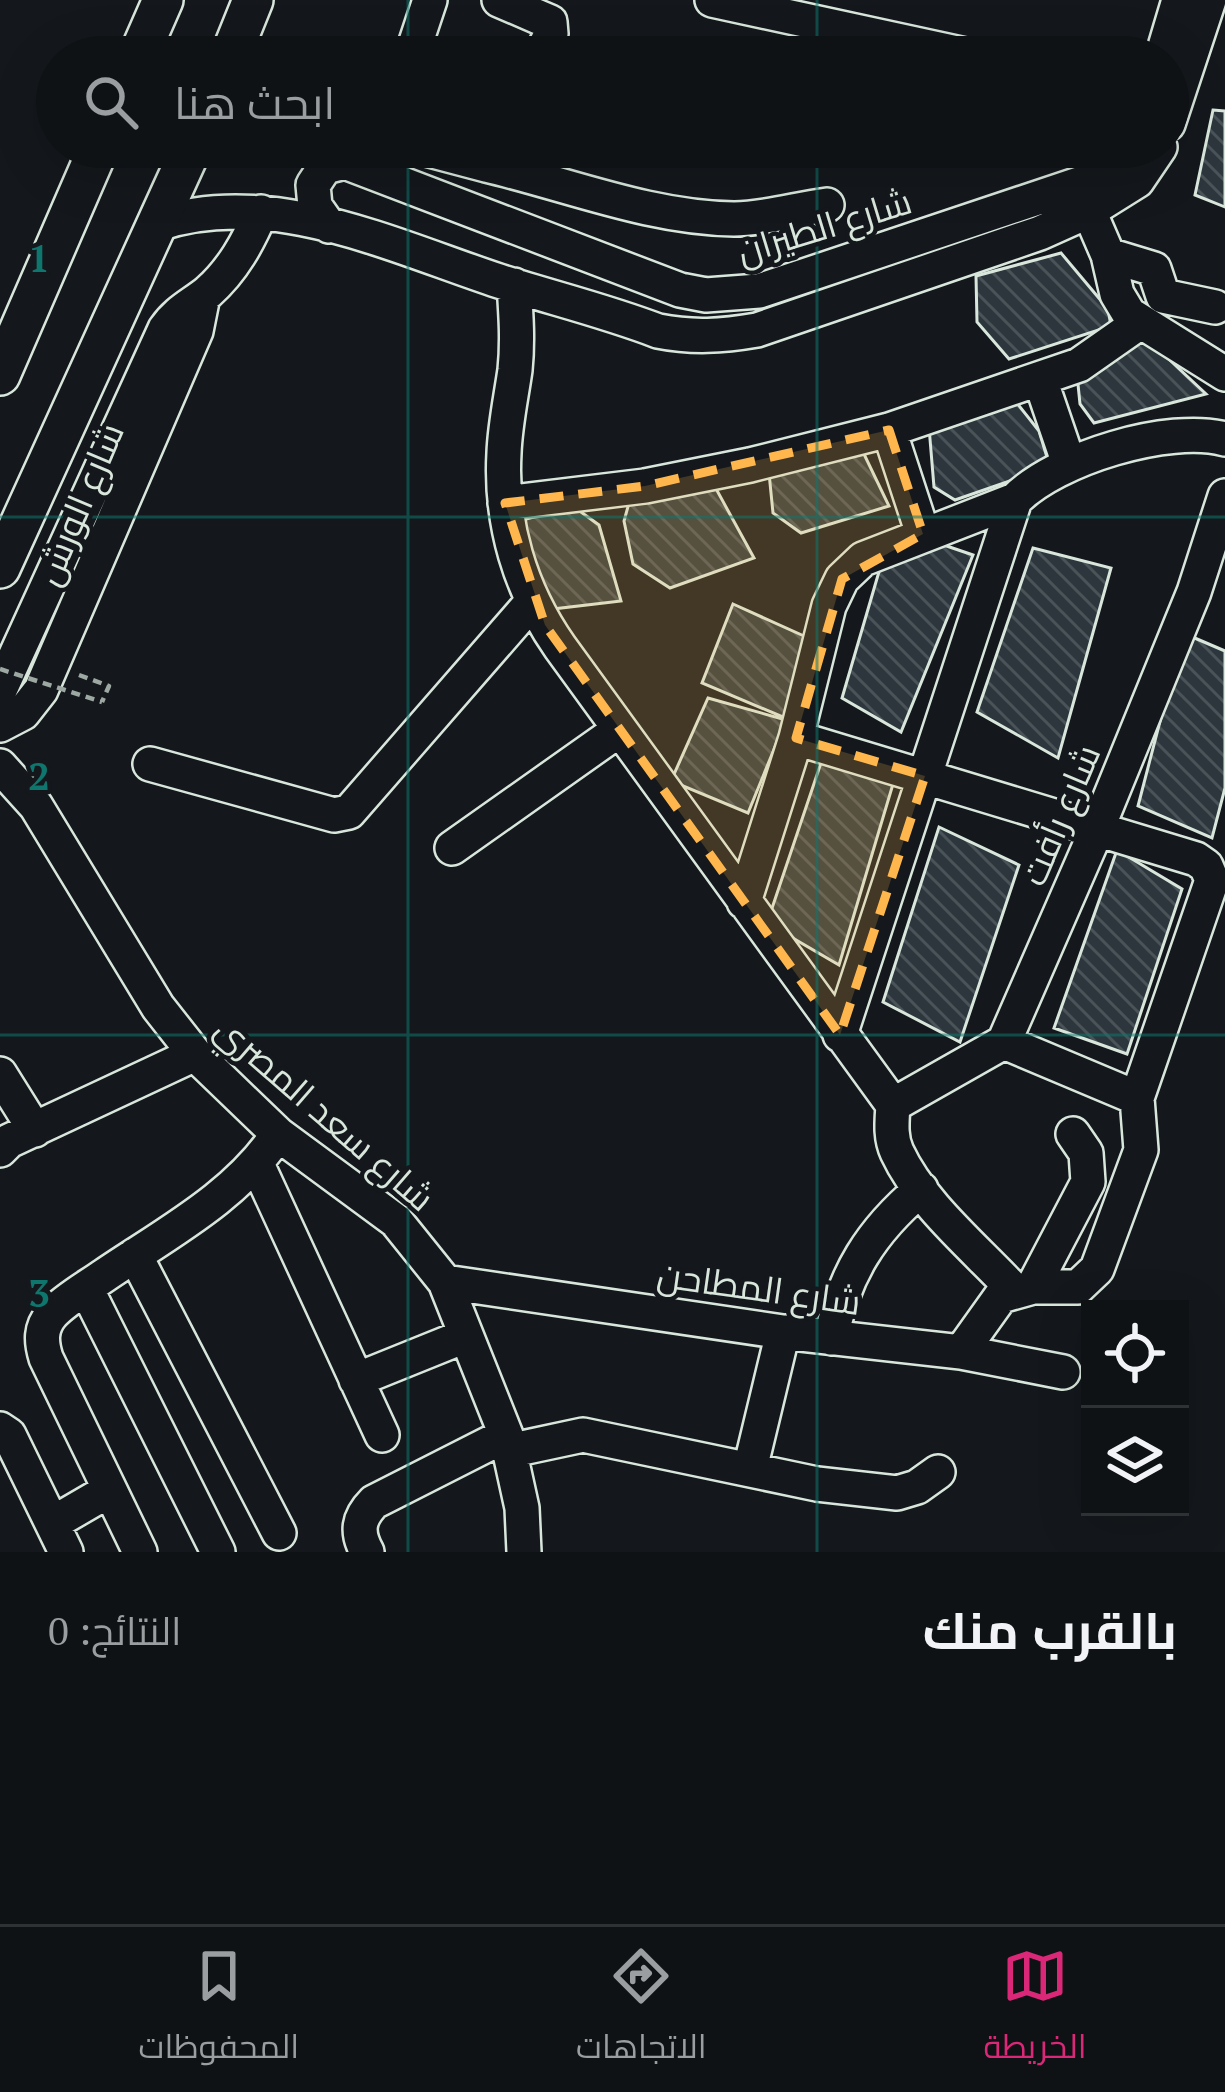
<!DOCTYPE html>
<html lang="ar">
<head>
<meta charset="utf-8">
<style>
	:root { --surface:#0f1215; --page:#1d2022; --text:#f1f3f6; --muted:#9b9ea0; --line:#2f3234; --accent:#db2777 }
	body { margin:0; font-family:"PT Serif",Cairo,serif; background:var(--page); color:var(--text); direction:rtl }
	.controls { position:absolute; right:36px; bottom:36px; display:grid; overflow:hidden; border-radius:0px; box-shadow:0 12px 48px #0002 }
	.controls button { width:108px; height:108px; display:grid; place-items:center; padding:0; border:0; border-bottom:3px solid var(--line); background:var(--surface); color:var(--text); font:60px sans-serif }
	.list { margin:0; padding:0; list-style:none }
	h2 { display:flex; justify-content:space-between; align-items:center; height:156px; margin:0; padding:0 48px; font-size:51px }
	h2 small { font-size:39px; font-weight:400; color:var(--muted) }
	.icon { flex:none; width:66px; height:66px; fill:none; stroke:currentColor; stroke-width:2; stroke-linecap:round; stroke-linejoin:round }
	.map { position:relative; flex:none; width:1225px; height:1552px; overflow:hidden; direction:ltr }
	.search { position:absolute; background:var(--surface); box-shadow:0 12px 48px #0002; left:36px; right:36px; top:36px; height:132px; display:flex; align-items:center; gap:30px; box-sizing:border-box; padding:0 42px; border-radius:66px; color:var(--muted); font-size:45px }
	.sheet { height:372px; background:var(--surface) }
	nav { display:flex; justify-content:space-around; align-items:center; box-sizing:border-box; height:168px; border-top:3px solid var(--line); background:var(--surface); font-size:33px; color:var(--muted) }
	nav a { display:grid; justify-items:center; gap:6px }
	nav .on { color:var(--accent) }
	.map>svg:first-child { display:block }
</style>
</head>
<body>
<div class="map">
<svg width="1225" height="1552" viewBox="0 0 1225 1552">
	<defs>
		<pattern id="building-back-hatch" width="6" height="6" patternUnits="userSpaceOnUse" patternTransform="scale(3)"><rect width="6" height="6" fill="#2c363c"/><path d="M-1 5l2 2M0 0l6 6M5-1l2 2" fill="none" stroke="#4a5358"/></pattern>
	</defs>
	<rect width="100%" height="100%" fill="#14181c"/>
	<path fill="url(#building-back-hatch)" stroke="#d8e6dc" stroke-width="3" d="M1213 110 1225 111V207L1195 195Z
		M1061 253 1108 309 1111 326 1009 359 977 322 976 276Z
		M1142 334 1206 394 1094 423 1080 404 1075 355Z
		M1009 393 1039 431 1050 467 955 500 934 487 929 427Z
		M850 425 889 506 801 533 773 513 769 473Z
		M703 465 754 558 670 588 633 564 624 521 629 503Z
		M574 507 599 525 621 601 544 610 522 520Z
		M932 541 973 555 901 732 842 698 883 558Z
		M1033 548 1111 568 1058 758 977 712Z
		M733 604 815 641 790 720 702 683Z
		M1183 633 1225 651V788L1212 838 1138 806Z
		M708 698 786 720 748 813 671 781Z
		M825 751 896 774 839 965 767 923Z
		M939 827 1019 865 960 1042 883 1002Z
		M1117 850 1182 889 1127 1054 1054 1028Z"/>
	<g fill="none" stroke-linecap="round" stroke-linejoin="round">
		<g stroke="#d8e6dc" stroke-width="38">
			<path id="minor" d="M499 0 550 22 551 34 540 57
				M712 0 975 57
				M411 57 430 0
				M1162 57 1179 0
				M1168 124 1209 0
				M418 147 486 165 496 151
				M486 165C567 184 650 218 734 219 764 219 797 209 827 205
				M1089 211 1108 255 1117 294 1129 314 1225 374
				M158 224C270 186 393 246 499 281 552 298 606 311 658 331 693 338 722 336 757 330L1040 233 1089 211 1137 181 1160 147
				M329 226 315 206 313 185 325 167 345 162 680 290 706 295 759 291 1091 180 1108 169 1127 147
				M1108 255 1154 269 1163 296 1215 307
				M514 285C516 314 518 341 515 370 511 398 505 425 504 453 500 523 520 590 560 647L893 1105C892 1121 890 1137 897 1152 921 1204 975 1248 1014 1290
				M1040 379 1069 464
				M889 430 923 534
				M505 503 645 486 750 465 889 430 1079 365 1139 323
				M0 690 165 329C177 311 192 305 208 292 233 270 248 242 261 212
				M0 725 23 713 41 690 196 331 203 296
				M796 738 1196 859 1206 866 1212 880 1137 1098 1141 1150 1097 1269 1078 1287H1033L1001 1296 961 1352
				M150 764 334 815 349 812 532 602
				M0 766 36 806 158 1007 195 1054 278 1134 396 1221 445 1282 506 1435 522 1508 524 1552
				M452 848 619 730
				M744 902 796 738 829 606 842 579 863 559 1015 500
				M840 1035 1015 500C1056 458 1169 424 1225 439
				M1004 1042 1137 1098
				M0 1074 35 1130
				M893 1105 1004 1042 1098 827 1194 592 1225 496
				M0 1150 9 1141 195 1054
				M257 1164 382 1435
				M135 1255 279 1533
				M445 1282 783 1332 961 1352 1063 1372
				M1033 1287 1088 1182 1086 1153 1073 1134
				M86 1288 218 1552
				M831 1338C844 1274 871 1231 921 1189
				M356 1380 465 1336
				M0 1429 9 1435 66 1552
				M508 1451 583 1435 817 1484 897 1493 917 1487 938 1472
				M750 1469 783 1332
				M53 1523 108 1491
				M140 1552 46 1358C41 1342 40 1328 52 1314 66 1299 88 1287 105 1275 167 1233 236 1197 278 1134
				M367 1552C356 1532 358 1518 374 1502L506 1435"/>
		</g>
		<g stroke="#d8e6dc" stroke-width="44">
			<path id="major" d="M138 57 163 0
				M230 57 253 0
				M0 375 99 147
				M0 568 192 147"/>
		</g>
		<path stroke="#9da8a2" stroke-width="4.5" stroke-dasharray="9 6" stroke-linecap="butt" d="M79 675 109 686 102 702"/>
		<use href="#minor" stroke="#14181c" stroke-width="33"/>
		<use href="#major" stroke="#14181c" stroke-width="39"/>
		<path stroke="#9da8a2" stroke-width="4.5" stroke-dasharray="9 6" stroke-linecap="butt" d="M0 669 102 702"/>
	</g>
	<path fill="#ffb74d" fill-opacity="0.2" stroke="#ffb74d" stroke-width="9" stroke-dasharray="24 15" stroke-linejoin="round" d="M889 430 923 534 842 579 796 738 925 776 840 1035 545 625 505 503 645 486Z"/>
	<path fill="none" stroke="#0f766e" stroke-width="3" stroke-opacity="0.55" d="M408 0V57M817 0V57M408 147V1552M817 147V1552M0 517H1225M0 1035H1225"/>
	<g text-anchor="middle" stroke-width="9" stroke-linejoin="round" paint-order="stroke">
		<g font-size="36" fill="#d8e6dc" stroke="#14181c">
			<text transform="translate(824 226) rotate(-17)" y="13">شارع الطيران</text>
			<text transform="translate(79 504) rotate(-67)" y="13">شارع الورش</text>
			<text transform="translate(1060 815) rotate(-67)" y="13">شارع رأفت</text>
			<text transform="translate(325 1113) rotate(41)" y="13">شارع سعد المصري</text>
			<text transform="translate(759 1288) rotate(8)" y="13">شارع المطاحن</text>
		</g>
	</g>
	<g font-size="39" text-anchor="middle" font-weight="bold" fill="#0f766e" stroke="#14181c" stroke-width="9" stroke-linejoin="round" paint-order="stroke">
		<text x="39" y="272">1</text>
		<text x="39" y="790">2</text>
		<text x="39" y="1307">3</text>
	</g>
</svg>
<div class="controls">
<button><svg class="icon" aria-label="locate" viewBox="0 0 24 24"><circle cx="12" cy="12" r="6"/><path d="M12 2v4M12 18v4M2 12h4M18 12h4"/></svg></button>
<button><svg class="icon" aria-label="layers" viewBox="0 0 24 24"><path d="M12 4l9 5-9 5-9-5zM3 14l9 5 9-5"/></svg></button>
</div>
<div class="search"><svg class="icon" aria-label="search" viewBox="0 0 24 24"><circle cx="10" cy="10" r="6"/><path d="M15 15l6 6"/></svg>ابحث هنا</div>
</div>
<section class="sheet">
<h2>بالقرب منك<small>النتائج: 0</small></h2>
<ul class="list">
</ul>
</section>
<nav>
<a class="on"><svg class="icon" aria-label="map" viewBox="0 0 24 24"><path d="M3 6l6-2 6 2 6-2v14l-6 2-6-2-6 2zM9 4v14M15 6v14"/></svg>الخريطة</a>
<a><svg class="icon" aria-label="directions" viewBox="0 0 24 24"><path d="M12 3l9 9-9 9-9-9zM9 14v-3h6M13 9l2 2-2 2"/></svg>الاتجاهات</a>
<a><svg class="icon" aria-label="saved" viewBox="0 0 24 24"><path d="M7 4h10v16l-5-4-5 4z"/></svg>المحفوظات</a>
</nav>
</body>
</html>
